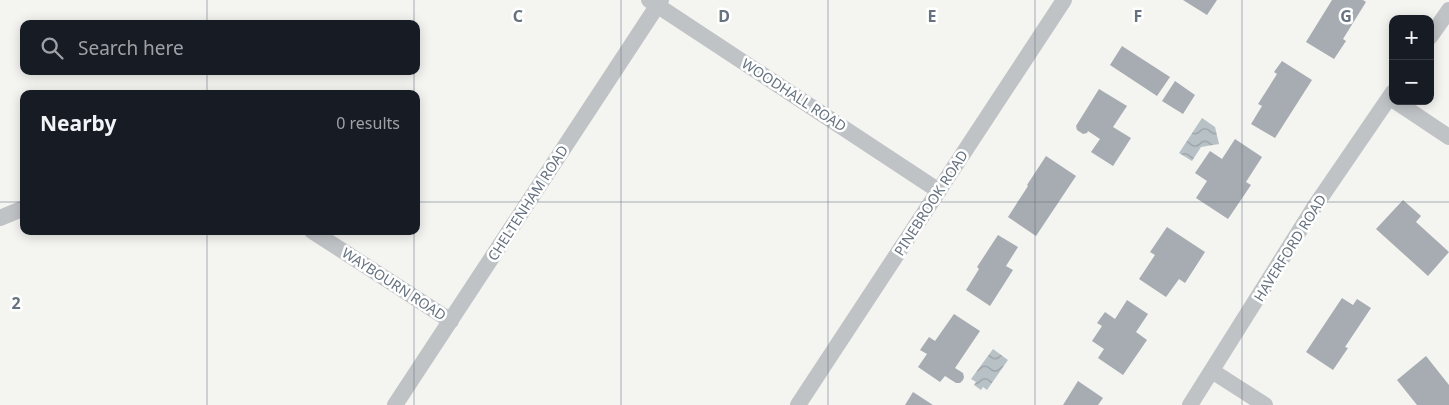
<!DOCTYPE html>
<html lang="en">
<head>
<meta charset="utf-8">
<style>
	:root { --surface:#171b24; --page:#20242c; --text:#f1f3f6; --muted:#9ea1a6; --line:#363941 }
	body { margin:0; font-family:"Noto Sans",sans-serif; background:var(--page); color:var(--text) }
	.controls { position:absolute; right:15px; top:15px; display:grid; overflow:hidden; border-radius:10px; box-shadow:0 2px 12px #0003 }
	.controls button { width:45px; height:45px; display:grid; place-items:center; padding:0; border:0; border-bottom:1px solid var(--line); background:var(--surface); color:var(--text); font:25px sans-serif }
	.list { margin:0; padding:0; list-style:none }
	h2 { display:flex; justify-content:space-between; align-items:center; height:65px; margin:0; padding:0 20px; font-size:21px }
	h2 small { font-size:16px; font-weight:400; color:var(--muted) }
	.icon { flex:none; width:28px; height:28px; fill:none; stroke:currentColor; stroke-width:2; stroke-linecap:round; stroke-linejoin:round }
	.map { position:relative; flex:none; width:1449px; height:405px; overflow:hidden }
	.search { position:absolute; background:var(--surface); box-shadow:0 2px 12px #0003; left:20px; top:20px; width:400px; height:55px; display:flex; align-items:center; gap:12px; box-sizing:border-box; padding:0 18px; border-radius:10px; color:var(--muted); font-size:19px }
	.panel { position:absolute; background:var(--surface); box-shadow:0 2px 12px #0003; left:20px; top:90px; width:400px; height:145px; border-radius:10px }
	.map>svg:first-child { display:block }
</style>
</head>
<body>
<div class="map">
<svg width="1449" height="405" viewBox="0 0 1449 405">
	<defs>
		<pattern id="water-waves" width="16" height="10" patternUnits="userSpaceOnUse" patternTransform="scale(1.25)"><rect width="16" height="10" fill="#b8c1c6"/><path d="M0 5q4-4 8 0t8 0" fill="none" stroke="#99a1a6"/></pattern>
	</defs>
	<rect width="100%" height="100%" fill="#f4f4f1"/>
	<path fill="url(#water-waves)" d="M1202 118 1215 127 1219 144 1201 147 1192 161 1179 153Z
		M993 349 1008 360 987 390 983 387 981 390 974 385 976 382 971 379Z"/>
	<path fill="#a6acb1" d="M1183 0H1217L1207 15Z
		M1332 0H1363L1366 2 1343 39 1346 41 1334 59 1306 42Z
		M1122 46 1170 77 1157 96 1110 65Z
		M1282 61 1312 80 1275 138 1251 124 1262 106 1258 104 1277 74 1274 72Z
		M1175 81 1195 95 1183 114 1162 101Z
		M1099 89 1127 106 1113 127 1131 138 1113 166 1091 152 1100 139 1088 131 1087 133 1083 134 1077 130 1076 126Z
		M1235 139 1262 157 1246 182 1251 185 1228 219 1196 198 1207 181 1195 173 1210 151 1222 159Z
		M1046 156 1076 176 1036 236 1008 217 1028 186 1027 185Z
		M1403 200 1421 216 1416 222 1449 252 1428 276 1376 229Z
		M1167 227 1205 252 1185 283 1179 279 1166 297 1139 279 1155 255 1150 252Z
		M998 235 1018 247 1006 266 1013 270 990 306 966 290 979 269 977 267Z
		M1342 298 1353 305 1357 299 1371 308 1345 347 1348 348 1333 370 1306 352Z
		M1127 300 1148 314 1136 332 1147 340 1123 375 1098 358 1104 349 1092 341 1102 326 1097 323 1105 312 1115 319Z
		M954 314 980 331 955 368 963 373 964 377 963 380 960 383H956L945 376 940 382 918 367 927 354 920 350 929 337 935 341Z
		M1426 356 1449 385V405H1417L1397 380Z
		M1078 381 1103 398 1098 405H1063Z
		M913 392 933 405H905Z"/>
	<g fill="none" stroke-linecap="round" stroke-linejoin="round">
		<path stroke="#c0c3c6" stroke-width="16" d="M649 0 939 191
			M1430 37 1449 10
			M1395 101 1449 137
			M0 218 24 208
			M312 231 451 321
			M1212 371 1265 405
			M395 405 661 0
			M798 405 1064 0
			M1190 405 1315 206 1393 92"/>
	</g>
	<path fill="none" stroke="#66727f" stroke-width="1" stroke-opacity="0.55" d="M207 0V24M414 0V24M621 0V405M828 0V405M1035 0V405M1242 0V405M207 71V94M414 71V94M0 202H24M416 202H1449M207 231V405M414 231V405"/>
	<g text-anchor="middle" stroke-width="5" stroke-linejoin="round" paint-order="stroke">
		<g font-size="14" fill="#66727f" stroke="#fff">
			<text transform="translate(794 95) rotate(33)" y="5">WOODHALL ROAD</text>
			<text transform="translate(528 203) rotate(-57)" y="5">CHELTENHAM ROAD</text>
			<text transform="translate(931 203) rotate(-57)" y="5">PINEBROOK ROAD</text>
			<text transform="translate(1290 248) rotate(-58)" y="5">HAVERFORD ROAD</text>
			<text transform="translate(394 284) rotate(33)" y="5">WAYBOURN ROAD</text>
		</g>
	</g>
	<g font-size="16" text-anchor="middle" font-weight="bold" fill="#66727f" stroke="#fff" stroke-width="5" stroke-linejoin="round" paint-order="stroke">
		<text x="518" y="22">C</text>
		<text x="724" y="22">D</text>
		<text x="932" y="22">E</text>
		<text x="1138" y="22">F</text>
		<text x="1346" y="22">G</text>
		<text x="16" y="309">2</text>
	</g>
</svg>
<div class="controls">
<button>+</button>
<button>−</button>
</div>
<div class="search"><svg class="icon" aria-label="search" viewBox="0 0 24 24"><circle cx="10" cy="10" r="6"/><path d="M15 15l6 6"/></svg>Search here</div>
<section class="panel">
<h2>Nearby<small>0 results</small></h2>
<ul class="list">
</ul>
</section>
</div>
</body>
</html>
